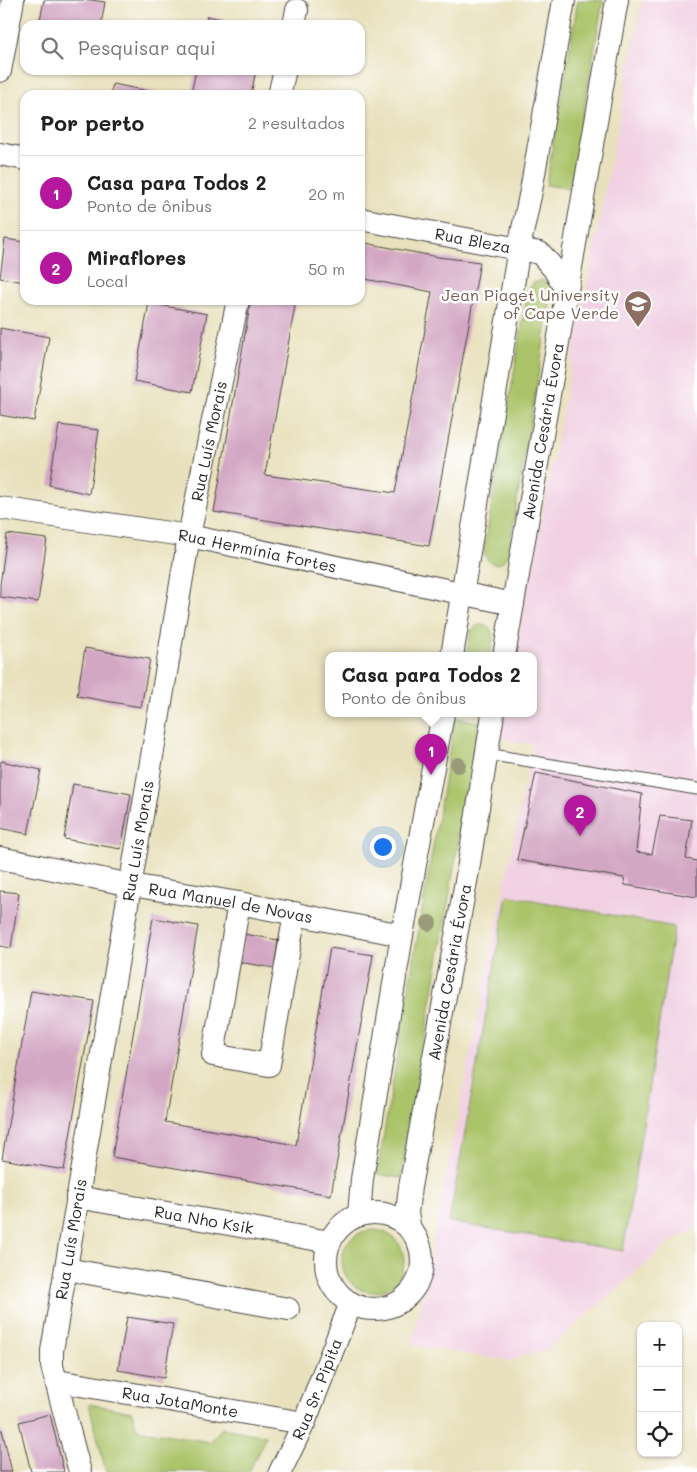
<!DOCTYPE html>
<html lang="pt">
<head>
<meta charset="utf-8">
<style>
	:root { --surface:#fff; --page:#f2f2f2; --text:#222; --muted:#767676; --line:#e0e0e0; --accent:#b5179e }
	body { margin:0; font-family:Mali,sans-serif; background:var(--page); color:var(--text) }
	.controls { position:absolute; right:15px; bottom:15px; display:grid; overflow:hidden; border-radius:10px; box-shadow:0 1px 4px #0004 }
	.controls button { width:45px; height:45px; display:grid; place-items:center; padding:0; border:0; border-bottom:1px solid var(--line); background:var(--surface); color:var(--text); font:25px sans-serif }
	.you { position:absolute; left:382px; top:846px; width:18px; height:18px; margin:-12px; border:4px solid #fff; border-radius:50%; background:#1a73e8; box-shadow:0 0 0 8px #1a73e833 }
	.badge { display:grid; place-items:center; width:32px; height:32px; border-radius:50%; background:var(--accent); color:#fff; font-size:16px; font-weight:700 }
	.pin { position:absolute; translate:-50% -41px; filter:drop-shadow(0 1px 2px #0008) }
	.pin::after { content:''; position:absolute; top:26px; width:18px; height:15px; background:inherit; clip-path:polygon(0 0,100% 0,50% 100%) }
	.popup { position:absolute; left:325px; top:652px; width:212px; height:65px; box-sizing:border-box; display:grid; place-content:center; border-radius:10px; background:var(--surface); filter:drop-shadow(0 1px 4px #0005); font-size:16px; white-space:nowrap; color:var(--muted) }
	.popup b { font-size:19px; color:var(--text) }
	.popup::after { content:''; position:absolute; left:50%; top:100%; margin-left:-10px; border:10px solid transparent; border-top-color:var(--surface) }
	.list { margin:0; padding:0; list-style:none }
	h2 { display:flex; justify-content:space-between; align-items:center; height:65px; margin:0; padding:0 20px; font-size:21px }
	h2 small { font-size:16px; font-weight:400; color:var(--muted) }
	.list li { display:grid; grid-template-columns:32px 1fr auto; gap:15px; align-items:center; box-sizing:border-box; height:75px; padding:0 20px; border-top:1px solid var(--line) }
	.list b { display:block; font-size:19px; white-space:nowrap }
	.list p { margin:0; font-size:16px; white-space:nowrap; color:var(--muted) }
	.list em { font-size:16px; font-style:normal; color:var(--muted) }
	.icon { flex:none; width:28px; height:28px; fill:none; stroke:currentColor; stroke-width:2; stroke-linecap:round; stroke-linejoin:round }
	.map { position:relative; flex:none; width:697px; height:1472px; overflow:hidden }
	.search { position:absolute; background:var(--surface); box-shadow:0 1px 4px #0004; left:20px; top:20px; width:345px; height:55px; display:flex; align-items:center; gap:12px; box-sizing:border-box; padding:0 18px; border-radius:15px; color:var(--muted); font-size:19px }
	.panel { position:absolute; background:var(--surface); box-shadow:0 1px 4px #0004; left:20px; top:90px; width:345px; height:215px; border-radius:15px }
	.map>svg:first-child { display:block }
</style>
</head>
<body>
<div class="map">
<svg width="697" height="1472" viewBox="0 0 697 1472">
	<rect width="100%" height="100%" fill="#fff"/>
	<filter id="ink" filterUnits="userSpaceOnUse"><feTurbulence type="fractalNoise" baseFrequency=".02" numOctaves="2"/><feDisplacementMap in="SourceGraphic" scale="10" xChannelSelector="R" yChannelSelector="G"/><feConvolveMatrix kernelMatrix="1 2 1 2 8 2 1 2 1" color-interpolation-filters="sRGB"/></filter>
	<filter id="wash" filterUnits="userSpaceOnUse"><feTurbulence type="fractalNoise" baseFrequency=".0096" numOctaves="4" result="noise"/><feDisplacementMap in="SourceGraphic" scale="20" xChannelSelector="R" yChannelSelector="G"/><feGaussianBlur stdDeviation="1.12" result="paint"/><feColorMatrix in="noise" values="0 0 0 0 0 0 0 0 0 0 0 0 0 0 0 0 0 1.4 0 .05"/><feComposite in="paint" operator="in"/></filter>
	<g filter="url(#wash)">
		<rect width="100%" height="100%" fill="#e9e1bd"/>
		<path fill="#f1d0e2" d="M642 0H697V1228L671 1242 547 1350 524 1356 510 1361 412 1345 533 744 513 742 500 736 504 714H534V656H515Z"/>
		<path fill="#abc46a" stroke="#6b784a" d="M578 0H603L570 189 546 185Z
			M542 280C549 283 551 286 552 293L508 554C502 569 485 566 484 550L528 291 533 283Z
			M478 625C499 624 492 643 490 656H466L471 631Z
			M455 718 479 722 401 1178 377 1174Z
			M507 895 674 927 623 1251 449 1222Z
			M342 1261a31 31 0 1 1 62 0a31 31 0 1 1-62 0Z
			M89 1404 132 1412 137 1429 210 1442 222 1428 266 1436 249 1472H106Z"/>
		<g id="blocks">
			<path fill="#d3a7c4" d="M44 0H91L105 2 101 25H39Z
				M207 16 244 24V25H205Z
				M196 70H256L251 95 191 94Z
				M113 84 158 93 157 95H110Z
				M5 239 25 242V282L0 278Z
				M360 242 438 257 480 262 429 546 214 512 251 300H296L265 475 395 493 432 292 360 278Z
				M149 303 207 314 192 392 134 381Z
				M0 328 49 337 34 421 0 415Z
				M59 425 99 430 89 494 49 485Z
				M7 534 47 539 38 602 0 597V585Z
				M85 648 150 659 141 707 77 696Z
				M1 761 41 770 28 834 0 828V768Z
				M536 773 642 794 636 852 652 854 660 816 692 820 686 859 697 861V897L625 885 624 878 517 860Z
				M73 784 131 794 121 849 64 839Z
				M0 891 19 893 11 948 0 946Z
				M153 918 198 926 165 1122 296 1145 330 948 373 955 331 1195 112 1157Z
				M244 934 278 940 274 968 239 962Z
				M31 991 94 1001 64 1170 2 1159Z
				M127 1317 173 1324 164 1378 118 1370Z
				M50 1414 64 1472H31L19 1422Z
				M0 1430H2L12 1472H0Z"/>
		</g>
	</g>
	<g filter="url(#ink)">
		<use href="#blocks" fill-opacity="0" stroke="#484641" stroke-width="1"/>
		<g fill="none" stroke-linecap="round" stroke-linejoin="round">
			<g stroke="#484641" stroke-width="13">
				<path id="service" d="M487 754 697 789"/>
			</g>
			<g stroke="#484641" stroke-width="24">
				<g id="minor">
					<path d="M294 25 297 10"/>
					<path d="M0 71 13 0"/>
					<path d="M279 95 285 70"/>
					<path d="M0 154 25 159"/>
					<path id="s1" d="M360 219 540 253 554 269 566 290"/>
					<path id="s2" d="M0 508 189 536 513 604"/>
					<path d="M452 656 519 248 531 191 564 0"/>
					<path id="s3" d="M504 656 617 0"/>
					<path id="s4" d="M0 858 131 885 239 903 402 935"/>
					<path d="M239 903 213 1055 269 1065 295 913"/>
					<path id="s5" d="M77 1197 330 1242"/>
					<circle cx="374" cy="1261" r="48"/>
					<path d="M359 1215 362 1179 402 935 443 714"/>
					<path id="s6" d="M410 1230 407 1213 410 1187 467 876 493 714"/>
					<path d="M66 1269 288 1309"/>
					<path id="s7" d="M57 1381 304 1423"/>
					<path id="s8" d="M80 1472 52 1366V1351L189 536 238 300"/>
					<path id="s9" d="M280 1472 304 1423 351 1303"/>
				</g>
			</g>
			<use href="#service" stroke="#fff" stroke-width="11"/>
			<use href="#minor" stroke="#fff" stroke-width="22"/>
		</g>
		<g fill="#999b79">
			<circle cx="458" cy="765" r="8"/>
			<circle cx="429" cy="923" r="8"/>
		</g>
	</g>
	<defs>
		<g id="university-pin" transform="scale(1.4375)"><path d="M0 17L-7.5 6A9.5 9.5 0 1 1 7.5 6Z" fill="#8d6e63" stroke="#fff"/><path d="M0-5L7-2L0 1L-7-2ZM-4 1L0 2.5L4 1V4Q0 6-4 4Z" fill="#fff"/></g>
	</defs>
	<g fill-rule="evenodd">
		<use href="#university-pin" x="638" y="304"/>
	</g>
	<g text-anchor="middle" stroke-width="5" stroke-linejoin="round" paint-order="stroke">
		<g font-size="16" fill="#2b2b2b" stroke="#fff">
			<text dy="6" stroke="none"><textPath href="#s1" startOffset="115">Rua Bleza</textPath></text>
			<text dy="6" stroke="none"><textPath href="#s3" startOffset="228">Avenida Cesária Évora</textPath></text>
			<text dy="6" stroke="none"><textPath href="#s8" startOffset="1048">Rua Luís Morais</textPath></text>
			<text dy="6" stroke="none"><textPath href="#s2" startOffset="261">Rua Hermínia Fortes</textPath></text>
			<text dy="6" stroke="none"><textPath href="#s8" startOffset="642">Rua Luís Morais</textPath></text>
			<text dy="6" stroke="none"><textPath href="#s4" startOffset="235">Rua Manuel de Novas</textPath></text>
			<text dy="6" stroke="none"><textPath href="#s6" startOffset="262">Avenida Cesária Évora</textPath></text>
			<text dy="6" stroke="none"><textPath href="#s5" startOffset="129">Rua Nho Ksik</textPath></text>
			<text dy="6" stroke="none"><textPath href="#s8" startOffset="238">Rua Luís Morais</textPath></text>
			<text dy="6" stroke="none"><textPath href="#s9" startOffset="91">Rua Sr. Pipita</textPath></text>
			<text dy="6" stroke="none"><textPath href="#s7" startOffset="125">Rua JotaMonte</textPath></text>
		</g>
		<g font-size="16" fill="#785e54" stroke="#fff" text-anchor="end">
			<text x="619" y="301">Jean Piaget University<tspan x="619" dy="18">of Cape Verde</tspan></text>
		</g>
	</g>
</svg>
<div class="controls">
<button>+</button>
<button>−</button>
<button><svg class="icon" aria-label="locate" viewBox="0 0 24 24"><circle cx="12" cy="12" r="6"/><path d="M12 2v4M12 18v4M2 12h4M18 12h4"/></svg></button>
</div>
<div class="you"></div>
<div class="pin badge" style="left:431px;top:775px">1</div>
<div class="popup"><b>Casa para Todos 2</b>Ponto de ônibus</div>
<div class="pin badge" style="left:580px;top:836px">2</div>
<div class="search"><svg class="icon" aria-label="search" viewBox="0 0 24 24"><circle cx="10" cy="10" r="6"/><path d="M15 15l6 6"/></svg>Pesquisar aqui</div>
<section class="panel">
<h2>Por perto<small>2 resultados</small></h2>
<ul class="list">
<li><span class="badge">1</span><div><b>Casa para Todos 2</b><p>Ponto de ônibus</p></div><em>20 m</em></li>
<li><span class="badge">2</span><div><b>Miraflores</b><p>Local</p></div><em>50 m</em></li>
</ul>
</section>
</div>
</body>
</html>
